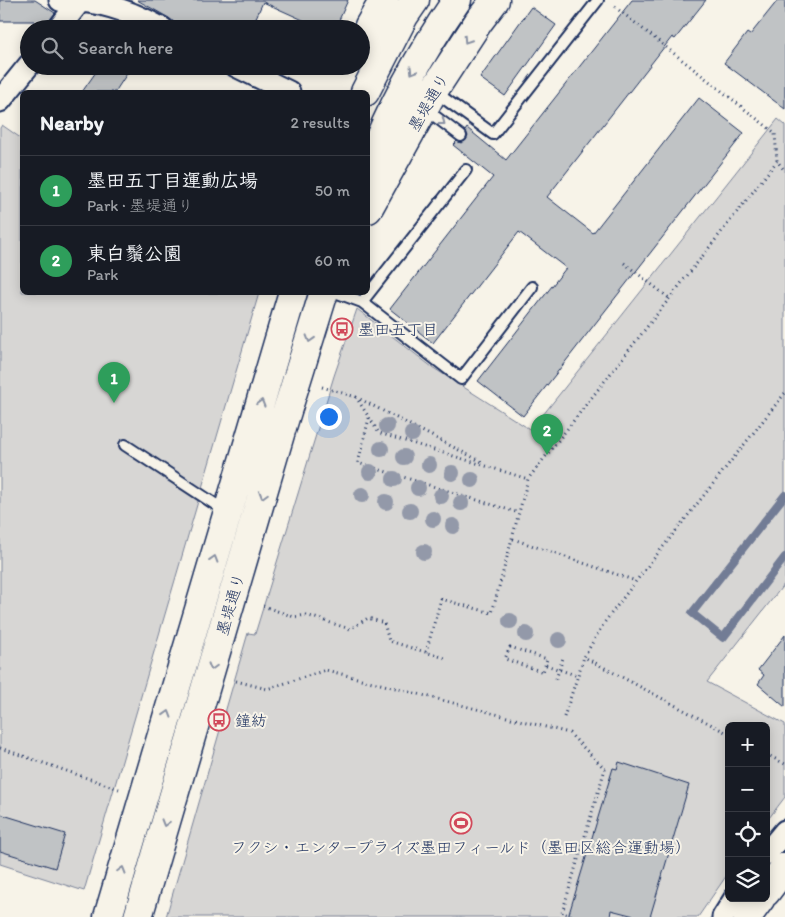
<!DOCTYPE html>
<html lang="en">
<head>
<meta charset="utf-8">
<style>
	:root { --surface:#171b24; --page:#20242c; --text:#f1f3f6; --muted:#9ea1a6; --line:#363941; --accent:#d1495b }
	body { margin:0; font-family:Itim,"Klee One",sans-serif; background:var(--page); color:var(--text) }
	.controls { position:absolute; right:15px; bottom:15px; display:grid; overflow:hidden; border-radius:8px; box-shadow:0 2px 12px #0003 }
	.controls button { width:45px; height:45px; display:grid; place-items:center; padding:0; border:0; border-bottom:1px solid var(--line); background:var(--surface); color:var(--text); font:25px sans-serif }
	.you { position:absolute; left:328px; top:416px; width:18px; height:18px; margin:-12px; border:4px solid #fff; border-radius:50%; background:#1a73e8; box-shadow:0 0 0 8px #1a73e833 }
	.badge { display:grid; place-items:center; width:32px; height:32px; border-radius:50%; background:var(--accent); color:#fff; font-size:16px; font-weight:700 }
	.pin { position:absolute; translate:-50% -41px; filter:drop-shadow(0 1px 2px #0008) }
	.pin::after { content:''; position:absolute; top:26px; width:18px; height:15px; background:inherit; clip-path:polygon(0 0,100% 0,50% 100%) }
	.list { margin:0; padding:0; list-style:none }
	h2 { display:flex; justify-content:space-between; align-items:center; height:65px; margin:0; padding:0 20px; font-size:21px }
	h2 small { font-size:16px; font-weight:400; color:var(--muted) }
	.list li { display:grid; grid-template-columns:32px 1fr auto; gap:15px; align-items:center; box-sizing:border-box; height:70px; padding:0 20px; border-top:1px solid var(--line) }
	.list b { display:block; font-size:19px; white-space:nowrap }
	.list p { margin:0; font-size:16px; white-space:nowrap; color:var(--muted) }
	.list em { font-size:16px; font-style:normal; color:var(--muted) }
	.icon { flex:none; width:28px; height:28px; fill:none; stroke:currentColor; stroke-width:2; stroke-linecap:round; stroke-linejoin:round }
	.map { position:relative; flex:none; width:785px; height:917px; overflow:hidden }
	.search { position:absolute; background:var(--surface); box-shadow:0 2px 12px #0003; left:20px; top:20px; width:350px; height:55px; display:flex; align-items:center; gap:12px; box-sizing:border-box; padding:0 18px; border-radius:28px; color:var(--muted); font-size:19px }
	.panel { position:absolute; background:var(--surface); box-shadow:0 2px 12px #0003; left:20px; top:90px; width:350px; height:205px; border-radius:8px }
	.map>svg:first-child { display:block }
</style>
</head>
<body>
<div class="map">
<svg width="785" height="917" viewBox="0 0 785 917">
	<rect width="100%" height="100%" fill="#f7f3e8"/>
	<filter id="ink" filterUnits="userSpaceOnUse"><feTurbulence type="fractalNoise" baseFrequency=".02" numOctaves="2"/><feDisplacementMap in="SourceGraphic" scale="10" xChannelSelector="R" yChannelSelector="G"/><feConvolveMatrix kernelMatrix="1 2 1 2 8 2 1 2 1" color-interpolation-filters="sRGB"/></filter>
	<g filter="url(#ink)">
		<path fill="#d7d6d4" stroke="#798299" d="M778 119 785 125V583L707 682 785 724V797L766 822V726H729V872L698 917H166L248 633 255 634 334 376 357 309 432 367 531 430Z
			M2 125 22 139V292L259 293 84 891 0 864V128Z"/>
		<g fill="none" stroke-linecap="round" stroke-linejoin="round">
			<path stroke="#727c95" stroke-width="8" d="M785 495 692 613 723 638 785 557"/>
		</g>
		<path fill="#c0c3c5" stroke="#1b2f5e" d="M0 0H35L55 13 48 22 46 29H31L34 21H0Z
			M137 0H348L335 29H323L263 2 251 29H182L169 18Z
			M632 0H706L675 39 672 37 547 197 593 233 699 98 744 133 523 416 478 381 566 268 519 232 433 343 390 309 493 177 453 145 457 141 461 143 466 140 468 136 465 131 467 128 506 160Z
			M778 0H785V109L724 63 747 33 750 35Z
			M531 7 556 25 505 96 480 78Z
			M88 66H126L130 69 115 92H82L96 72Z
			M785 635V707L758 684 764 675 758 670Z
			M619 762 689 785 650 917H638L611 910 610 917H568L613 768 617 769Z
			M0 814 65 834 55 868 0 851Z"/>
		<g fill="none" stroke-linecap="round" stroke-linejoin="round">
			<g stroke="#1b2f5e" stroke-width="14">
				<path id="service" d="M434 91 493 134 598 0
					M424 108 461 136
					M466 170 362 302 461 379 532 287
					M335 292 362 302
					M125 445 227 512"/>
			</g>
			<g stroke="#1b2f5e" stroke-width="25">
				<path id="minor" d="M60 0C70 5 73 0 82 1 111 4 138 15 163 29
					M58 29 81 0
					M236 66 289 92
					M0 101 29 65
					M766 854 785 831
					M723 917 735 898"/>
			</g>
			<g stroke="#1b2f5e" stroke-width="31">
				<path id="secondary" d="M361 47 369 26 384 0
					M365 92 404 16 415 0
					M368 166C391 107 421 52 457 0
					M368 209 434 90 479 21 495 0
					M108 917 293 292
					M138 917 283 424 324 292"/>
			</g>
			<g stroke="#1b2f5e" stroke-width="31">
				<path id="motorway" d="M766 892 785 867
					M747 917 761 898"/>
			</g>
			<path stroke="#1b2f5e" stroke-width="3" stroke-dasharray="1 4" stroke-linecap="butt" d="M615 7 775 133 777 161 785 171
				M624 263 669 298
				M322 387 356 397 379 433 528 479
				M356 397 484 463
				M369 418 358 463 519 513
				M513 539 636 581
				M263 606 294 617 306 615 350 629 368 618 384 623 389 641 445 658
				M510 647 547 659 543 672 505 659Z
				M426 652 441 599 492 613 528 479 777 161
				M546 665 578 676
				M556 679 563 658
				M236 681 267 689 326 670 569 733 605 769 562 913 577 917
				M564 717 584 657
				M729 734 584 657 604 623 636 581 785 393
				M0 748 119 789
				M766 754 785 764"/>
			<use href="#service" stroke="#f7f3e8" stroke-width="10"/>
			<use href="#minor" stroke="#f7f3e8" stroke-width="21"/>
			<use href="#secondary" stroke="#f7f3e8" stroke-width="28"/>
			<use href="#motorway" stroke="#f7f3e8" stroke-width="28"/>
		</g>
		<g fill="#9399a9">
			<circle cx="387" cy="426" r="8"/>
			<circle cx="412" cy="434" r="8"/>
			<circle cx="381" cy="449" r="8"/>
			<circle cx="404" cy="457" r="8"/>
			<circle cx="429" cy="465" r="8"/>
			<circle cx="370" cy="472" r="8"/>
			<circle cx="452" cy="473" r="8"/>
			<circle cx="394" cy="479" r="8"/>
			<circle cx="472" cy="480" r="8"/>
			<circle cx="418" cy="488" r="8"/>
			<circle cx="362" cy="495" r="8"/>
			<circle cx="441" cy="496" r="8"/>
			<circle cx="386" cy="502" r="8"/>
			<circle cx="461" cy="503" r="8"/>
			<circle cx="410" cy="511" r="8"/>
			<circle cx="433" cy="519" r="8"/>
			<circle cx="453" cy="526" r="8"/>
			<circle cx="424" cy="552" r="8"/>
			<circle cx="510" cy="621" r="8"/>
			<circle cx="526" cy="634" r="8"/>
			<circle cx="559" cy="640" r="8"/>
		</g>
		<defs><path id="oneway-chevron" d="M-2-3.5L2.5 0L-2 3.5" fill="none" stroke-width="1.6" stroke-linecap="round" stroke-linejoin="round" transform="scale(1.25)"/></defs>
		<g stroke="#8991a3">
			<use href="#oneway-chevron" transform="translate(467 40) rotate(123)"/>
			<use href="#oneway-chevron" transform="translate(413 71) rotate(121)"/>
			<use href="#oneway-chevron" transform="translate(442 122) rotate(38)"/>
			<use href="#oneway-chevron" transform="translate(310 339) rotate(107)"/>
			<use href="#oneway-chevron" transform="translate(261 403) rotate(-74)"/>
			<use href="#oneway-chevron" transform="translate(263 495) rotate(106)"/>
			<use href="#oneway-chevron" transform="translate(214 559) rotate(-73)"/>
			<use href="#oneway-chevron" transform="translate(212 667) rotate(106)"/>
			<use href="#oneway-chevron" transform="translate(168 714) rotate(-73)"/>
			<use href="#oneway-chevron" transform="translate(165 823) rotate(106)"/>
			<use href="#oneway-chevron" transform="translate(122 870) rotate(-74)"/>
		</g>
	</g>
	<defs>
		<g id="bus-ring" transform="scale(1.125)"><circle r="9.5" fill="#f7f3e8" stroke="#d1495b" stroke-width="1.5"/><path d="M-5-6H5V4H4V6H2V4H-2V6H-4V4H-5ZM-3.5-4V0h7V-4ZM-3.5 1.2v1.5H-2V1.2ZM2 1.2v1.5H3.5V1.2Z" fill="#d1495b"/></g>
		<g id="stadium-ring" transform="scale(1.125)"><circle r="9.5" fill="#f7f3e8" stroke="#d1495b" stroke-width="1.5"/><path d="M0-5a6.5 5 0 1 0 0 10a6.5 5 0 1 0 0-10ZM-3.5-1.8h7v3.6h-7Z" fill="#d1495b"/></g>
	</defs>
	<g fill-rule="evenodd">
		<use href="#bus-ring" x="342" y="329"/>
		<use href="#bus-ring" x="219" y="720"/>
		<use href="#stadium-ring" x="461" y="823"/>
	</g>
	<g text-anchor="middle" stroke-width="4" stroke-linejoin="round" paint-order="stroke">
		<g font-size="16" fill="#1b2f5e" stroke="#f7f3e8">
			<text transform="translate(428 102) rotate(-60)" y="6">墨堤通り</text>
			<text transform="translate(230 604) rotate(-74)" y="6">墨堤通り</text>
		</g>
		<g font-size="16" fill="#1b2f5e" stroke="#f7f3e8" text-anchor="start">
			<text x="358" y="335">墨田五丁目</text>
			<text x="235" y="726">鐘紡</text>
			<text x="461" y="853" text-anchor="middle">フクシ・エンタープライズ墨田フィールド（墨田区総合運動場）</text>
		</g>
	</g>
</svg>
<div class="controls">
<button>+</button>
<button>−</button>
<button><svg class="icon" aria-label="locate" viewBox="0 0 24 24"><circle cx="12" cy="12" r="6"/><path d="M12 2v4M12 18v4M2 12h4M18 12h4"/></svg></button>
<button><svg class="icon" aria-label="layers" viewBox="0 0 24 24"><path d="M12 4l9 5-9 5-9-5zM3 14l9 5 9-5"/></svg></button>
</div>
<div class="you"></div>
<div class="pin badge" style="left:114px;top:403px;background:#2e9e5b">1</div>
<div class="pin badge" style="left:547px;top:455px;background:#2e9e5b">2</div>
<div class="search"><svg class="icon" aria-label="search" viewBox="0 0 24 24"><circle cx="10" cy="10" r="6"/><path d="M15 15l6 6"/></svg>Search here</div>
<section class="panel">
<h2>Nearby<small>2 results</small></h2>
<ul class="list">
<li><span class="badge" style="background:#2e9e5b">1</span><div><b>墨田五丁目運動広場</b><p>Park · 墨堤通り</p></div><em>50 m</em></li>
<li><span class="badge" style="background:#2e9e5b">2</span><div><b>東白鬚公園</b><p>Park</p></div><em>60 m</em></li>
</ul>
</section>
</div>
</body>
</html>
